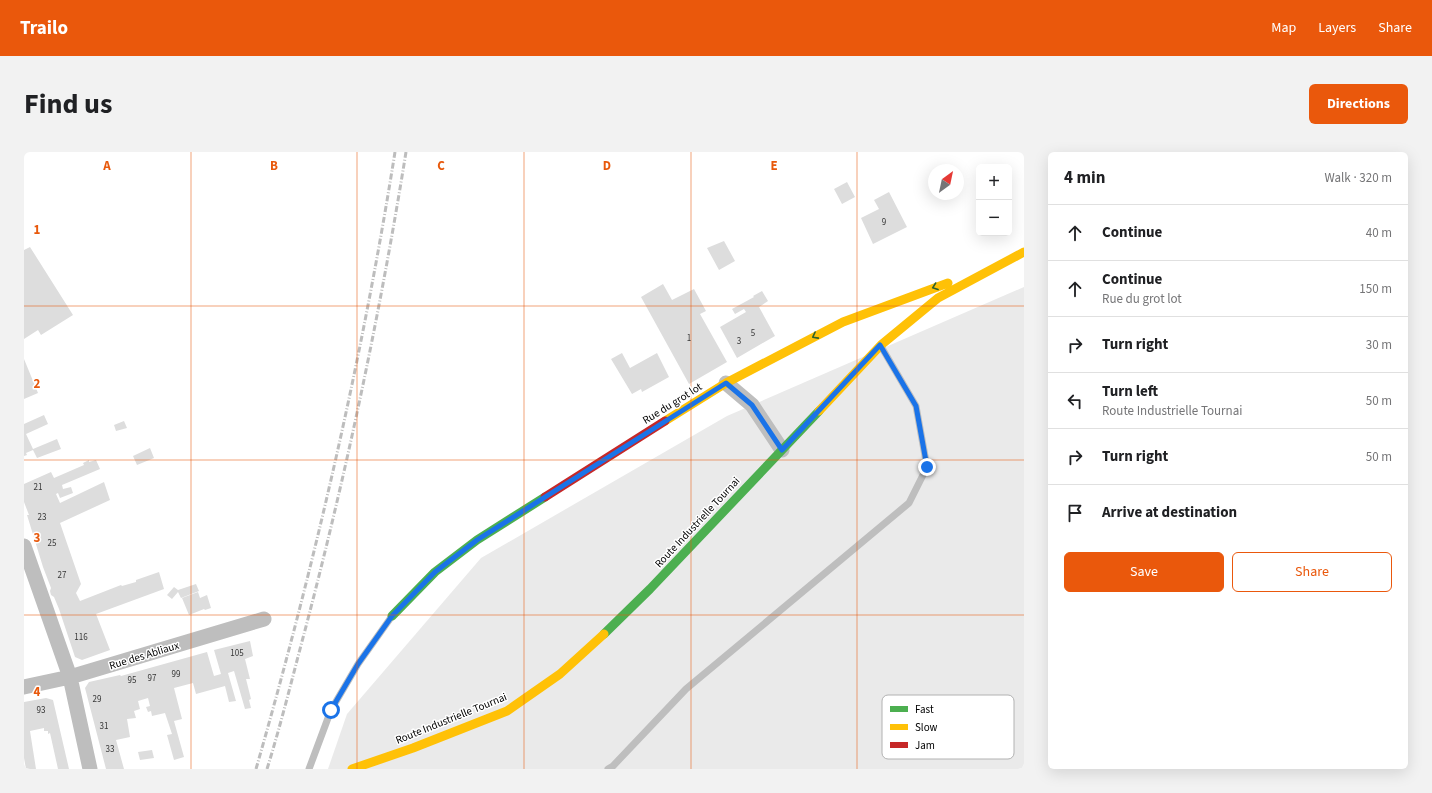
<!DOCTYPE html>
<html lang="en">
<head>
<meta charset="utf-8">
<style>
	:root { --surface:#fff; --page:#f2f2f2; --text:#202124; --muted:#757577; --line:#e0e0e0; --accent:#ea580c }
	body { margin:0; font-family:"Source Sans 3",sans-serif; background:var(--page); color:var(--text) }
	.controls { position:absolute; right:12px; top:12px; display:grid; overflow:hidden; border-radius:6px; box-shadow:0 4px 16px #0002 }
	.controls button { width:36px; height:36px; display:grid; place-items:center; padding:0; border:0; border-bottom:1px solid var(--line); background:var(--surface); color:var(--text); font:20px sans-serif }
	.compass { position:absolute; left:904px; top:12px; width:36px; height:36px; border-radius:50%; background:var(--surface); box-shadow:0 4px 16px #0002; rotate:33deg }
	.stop { position:absolute; width:12px; height:12px; margin:-9px; border:3px solid #1a73e8; border-radius:50%; background:#fff }
	.stop.end { background:#1a73e8; border-color:#fff; box-shadow:0 1px 4px #0008 }
	.list { margin:0; padding:0; list-style:none }
	h2 { display:flex; justify-content:space-between; align-items:center; height:52px; margin:0; padding:0 16px; font-size:17px }
	h2 small { font-size:13px; font-weight:400; color:var(--muted) }
	.list li { display:grid; grid-template-columns:26px 1fr auto; gap:12px; align-items:center; box-sizing:border-box; height:56px; padding:0 16px; border-top:1px solid var(--line) }
	.list b { display:block; font-size:15px; white-space:nowrap }
	.list p { margin:0; font-size:13px; white-space:nowrap; color:var(--muted) }
	.list em { font-size:13px; font-style:normal; color:var(--muted) }
	.actions { display:flex; gap:8px; padding:12px 16px }
	.actions a { flex:1; padding:9px 0; border:1px solid var(--accent); border-radius:6px; text-align:center; font-size:14px; color:var(--accent) }
	.actions .main { background:var(--accent); color:#fff }
	.icon { flex:none; width:22px; height:22px; fill:none; stroke:currentColor; stroke-width:2; stroke-linecap:round; stroke-linejoin:round }
	.map { position:relative; flex:none; width:1000px; height:617px; overflow:hidden; border-radius:6px }
	header { display:flex; align-items:center; gap:24px; box-sizing:border-box; height:56px; padding:0 20px; background:var(--accent); color:#fff }
	header strong { font-size:19px }
	nav { display:flex; gap:22px; margin-inline-start:auto; font-size:14px }
	.intro { display:flex; align-items:center; justify-content:space-between; box-sizing:border-box; height:96px; padding:0 24px }
	h1 { margin:0; font-size:28px }
	.button { padding:10px 18px; border-radius:6px; background:var(--accent); color:#fff; font-size:14px; font-weight:700 }
	main { display:flex; gap:24px; padding:0 24px }
	aside { flex:1; background:var(--surface); border-radius:6px; box-shadow:0 4px 16px #0002 }
	.map>svg:first-child { display:block }
</style>
</head>
<body>
<header>
<strong>Trailo</strong>
<nav><a>Map</a><a>Layers</a><a>Share</a></nav>
</header>
<div class="intro"><h1>Find us</h1><a class="button">Directions</a></div>
<main>
<div class="map">
<svg width="1000" height="617" viewBox="0 0 1000 617">
	<rect width="100%" height="100%" fill="#fff"/>
	<path fill="#eaeaea" d="M1000 135V617H304L323 562 457 406 703 264Z"/>
	<path fill="#ddd" d="M823 30 831 45 818 52 810 37Z
		M865 40 883 75 849 92 837 66 855 57 850 48Z
		M700 89 711 109 695 118 683 96Z
		M6 95 49 163 17 183 14 178 0 187V98Z
		M639 132 648 148 670 137 682 159 676 162 703 210 665 232 617 145Z
		M738 139 744 149 735 155 751 184 713 206 696 175 722 160 720 157 711 162 708 157 730 145 729 144Z
		M598 201 606 216 633 201 645 225 618 240 617 237 608 242 587 207Z
		M0 207 14 241 0 247Z
		M20 263 24 272 2 282 9 297 33 287 37 297 13 306 9 298 2 301 3 303 0 304V272Z
		M100 269 103 276 92 279 90 273Z
		M126 296 130 306 113 313 109 304Z
		M65 308V310L72 308 76 317 38 333 39 337 47 335 49 341 36 346 34 341 32 342 36 351 80 330 86 348 36 371 57 432 52 441 56 449 97 433 98 434 112 430V428L135 420 140 437 72 462 86 498 58 508 51 505 35 457 30 445 27 443 26 439 27 436 19 415 3 363H5L0 350V332L27 320 30 326 60 313 59 311Z
		M172 432 175 439 157 446 154 440 148 447 143 443 150 435 154 438Z
		M174 440 176 446 183 443 187 456 181 458 180 457 165 463 158 446Z
		M226 489 229 504 221 507 226 527H222L227 547 225 548 227 556 221 557 210 519 204 521 212 549 205 550 201 534 172 542 169 531 150 536 158 567 150 569 160 605 150 608 143 583 148 582 141 561 128 564 127 559 124 560 122 555 126 554 124 546 114 549 116 557 110 559 112 566 103 567 106 585 92 588 100 617H82L61 536 65 530 96 523 97 524 183 500 190 524 197 522 190 498Z
		M22 546 29 548 45 617H34L26 581 24 582V579H20V576L6 579 12 617H2L0 606V550Z
		M128 598 130 606 116 608 114 600Z"/>
	<g fill="none" stroke-linecap="round" stroke-linejoin="round">
		<path stroke="#bebebe" stroke-width="7" d="M285 617 307 558 334 512 368 464
			M584 617 589 614 662 537 885 351 903 315 892 254 858 196"/>
		<path stroke="#bebebe" stroke-width="15" d="M702 231 728 253 758 298
			M0 394 46 525 66 617
			M0 535 46 525 240 467"/>
		<path stroke="#4caf50" stroke-width="9" d="M368 464 411 420 453 388 521 345
			M580 482 626 437 795 259"/>
		<path stroke="#ffc107" stroke-width="9" d="M795 259 857 193 914 146 1000 100
			M641 269 702 231 819 170 924 131
			M328 617 389 596 483 559 536 522 580 482"/>
		<path stroke="#c62828" stroke-width="9" d="M521 345 641 269"/>
		<path stroke="#bdbdbd" stroke-width="3" stroke-dasharray="6 2 1 2" stroke-linecap="butt" d="M232 617C290 415 338 208 371 0
			M243 617C257 572 268 527 280 482 322 323 356 162 382 0"/>
	</g>
	<defs><path id="oneway-chevron" d="M-2-3.5L2.5 0L-2 3.5" fill="none" stroke-width="1.6" stroke-linecap="round" stroke-linejoin="round"/></defs>
	<g stroke="#2a602c">
		<use href="#oneway-chevron" transform="translate(911 135) rotate(160)"/>
		<use href="#oneway-chevron" transform="translate(791 184) rotate(152)"/>
	</g>
	<g fill="none" stroke-linecap="round" stroke-linejoin="round">
		<path stroke="#1a73e8" stroke-width="5" d="M307 558 334 512 368 464 411 420 453 388 702 231 728 253 758 298 856 193 892 254 903 315"/>
	</g>
	<path fill="none" stroke="#e8590c" stroke-width="1" stroke-opacity="0.55" d="M167 0V617M333 0V617M500 0V617M667 0V617M833 0V617M0 154H1000M0 308H1000M0 463H1000"/>
	<g text-anchor="middle" stroke-width="3" stroke-linejoin="round" paint-order="stroke">
		<g font-size="9" fill="#373737">
			<text x="860" y="73">9</text>
			<text x="729" y="184">5</text>
			<text x="665" y="189">1</text>
			<text x="715" y="192">3</text>
			<text x="14" y="338">21</text>
			<text x="18" y="368">23</text>
			<text x="28" y="394">25</text>
			<text x="38" y="426">27</text>
			<text x="57" y="488">116</text>
			<text x="213" y="504">105</text>
			<text x="152" y="525">99</text>
			<text x="128" y="529">97</text>
			<text x="108" y="531">95</text>
			<text x="73" y="550">29</text>
			<text x="17" y="561">93</text>
			<text x="80" y="577">31</text>
			<text x="86" y="600">33</text>
		</g>
		<g font-size="11" fill="#000" stroke="#fff">
			<text transform="translate(648 251) rotate(-32)" y="4">Rue du grot lot</text>
			<text transform="translate(673 370) rotate(-47)" y="4">Route Industrielle Tournai</text>
			<text transform="translate(120 503) rotate(-17)" y="4">Rue des Abliaux</text>
			<text transform="translate(427 566) rotate(-22)" y="4">Route Industrielle Tournai</text>
		</g>
	</g>
	<rect x="858" y="543" width="132" height="64" rx="6" fill="#fff" stroke="#b2b2b2" stroke-width="1"/>
	<rect x="866" y="554" width="18" height="6" fill="#4caf50"/>
	<rect x="866" y="572" width="18" height="6" fill="#ffc107"/>
	<rect x="866" y="590" width="18" height="6" fill="#c62828"/>
	<g font-size="11" fill="#000">
		<text x="891" y="561">Fast</text>
		<text x="891" y="579">Slow</text>
		<text x="891" y="597">Jam</text>
	</g>
	<g font-size="13" text-anchor="middle" font-weight="bold" fill="#e8590c" stroke="#fff" stroke-width="3" stroke-linejoin="round" paint-order="stroke">
		<text x="83" y="18">A</text>
		<text x="250" y="18">B</text>
		<text x="417" y="18">C</text>
		<text x="583" y="18">D</text>
		<text x="750" y="18">E</text>
		<text x="13" y="82">1</text>
		<text x="13" y="236">2</text>
		<text x="13" y="390">3</text>
		<text x="13" y="544">4</text>
	</g>
</svg>
<div class="controls">
<button>+</button>
<button>−</button>
</div>
<svg class="compass" viewBox="-18 -18 36 36"><path d="M0-13l5 13h-10z" fill="#e53935"/><path d="M0 13l5-13h-10z" fill="#757577"/></svg>
<div class="stop" style="left:307px;top:558px"></div>
<div class="stop end" style="left:903px;top:315px"></div>
</div>
<aside>
<h2>4 min<small>Walk · 320 m</small></h2>
<ul class="list">
<li><svg class="icon" aria-label="ahead" viewBox="0 0 24 24"><path d="M12 20V5M6 11l6-6 6 6"/></svg><div><b>Continue</b></div><em>40 m</em></li>
<li><svg class="icon" aria-label="ahead" viewBox="0 0 24 24"><path d="M12 20V5M6 11l6-6 6 6"/></svg><div><b>Continue</b><p>Rue du grot lot</p></div><em>150 m</em></li>
<li><svg class="icon" aria-label="right" viewBox="0 0 24 24"><path d="M7 20v-9h11M14 6l5 5-5 5"/></svg><div><b>Turn right</b></div><em>30 m</em></li>
<li><svg class="icon" aria-label="left" viewBox="0 0 24 24"><path d="M17 20v-9H6M10 6l-5 5 5 5"/></svg><div><b>Turn left</b><p>Route Industrielle Tournai</p></div><em>50 m</em></li>
<li><svg class="icon" aria-label="right" viewBox="0 0 24 24"><path d="M7 20v-9h11M14 6l5 5-5 5"/></svg><div><b>Turn right</b></div><em>50 m</em></li>
<li><svg class="icon" aria-label="arrive" viewBox="0 0 24 24"><path d="M6 21V4h12l-3 4 3 4H6"/></svg><div><b>Arrive at destination</b></div></li>
</ul>
<div class="actions"><a class="main">Save</a><a>Share</a></div>
</aside>
</main>
</body>
</html>
